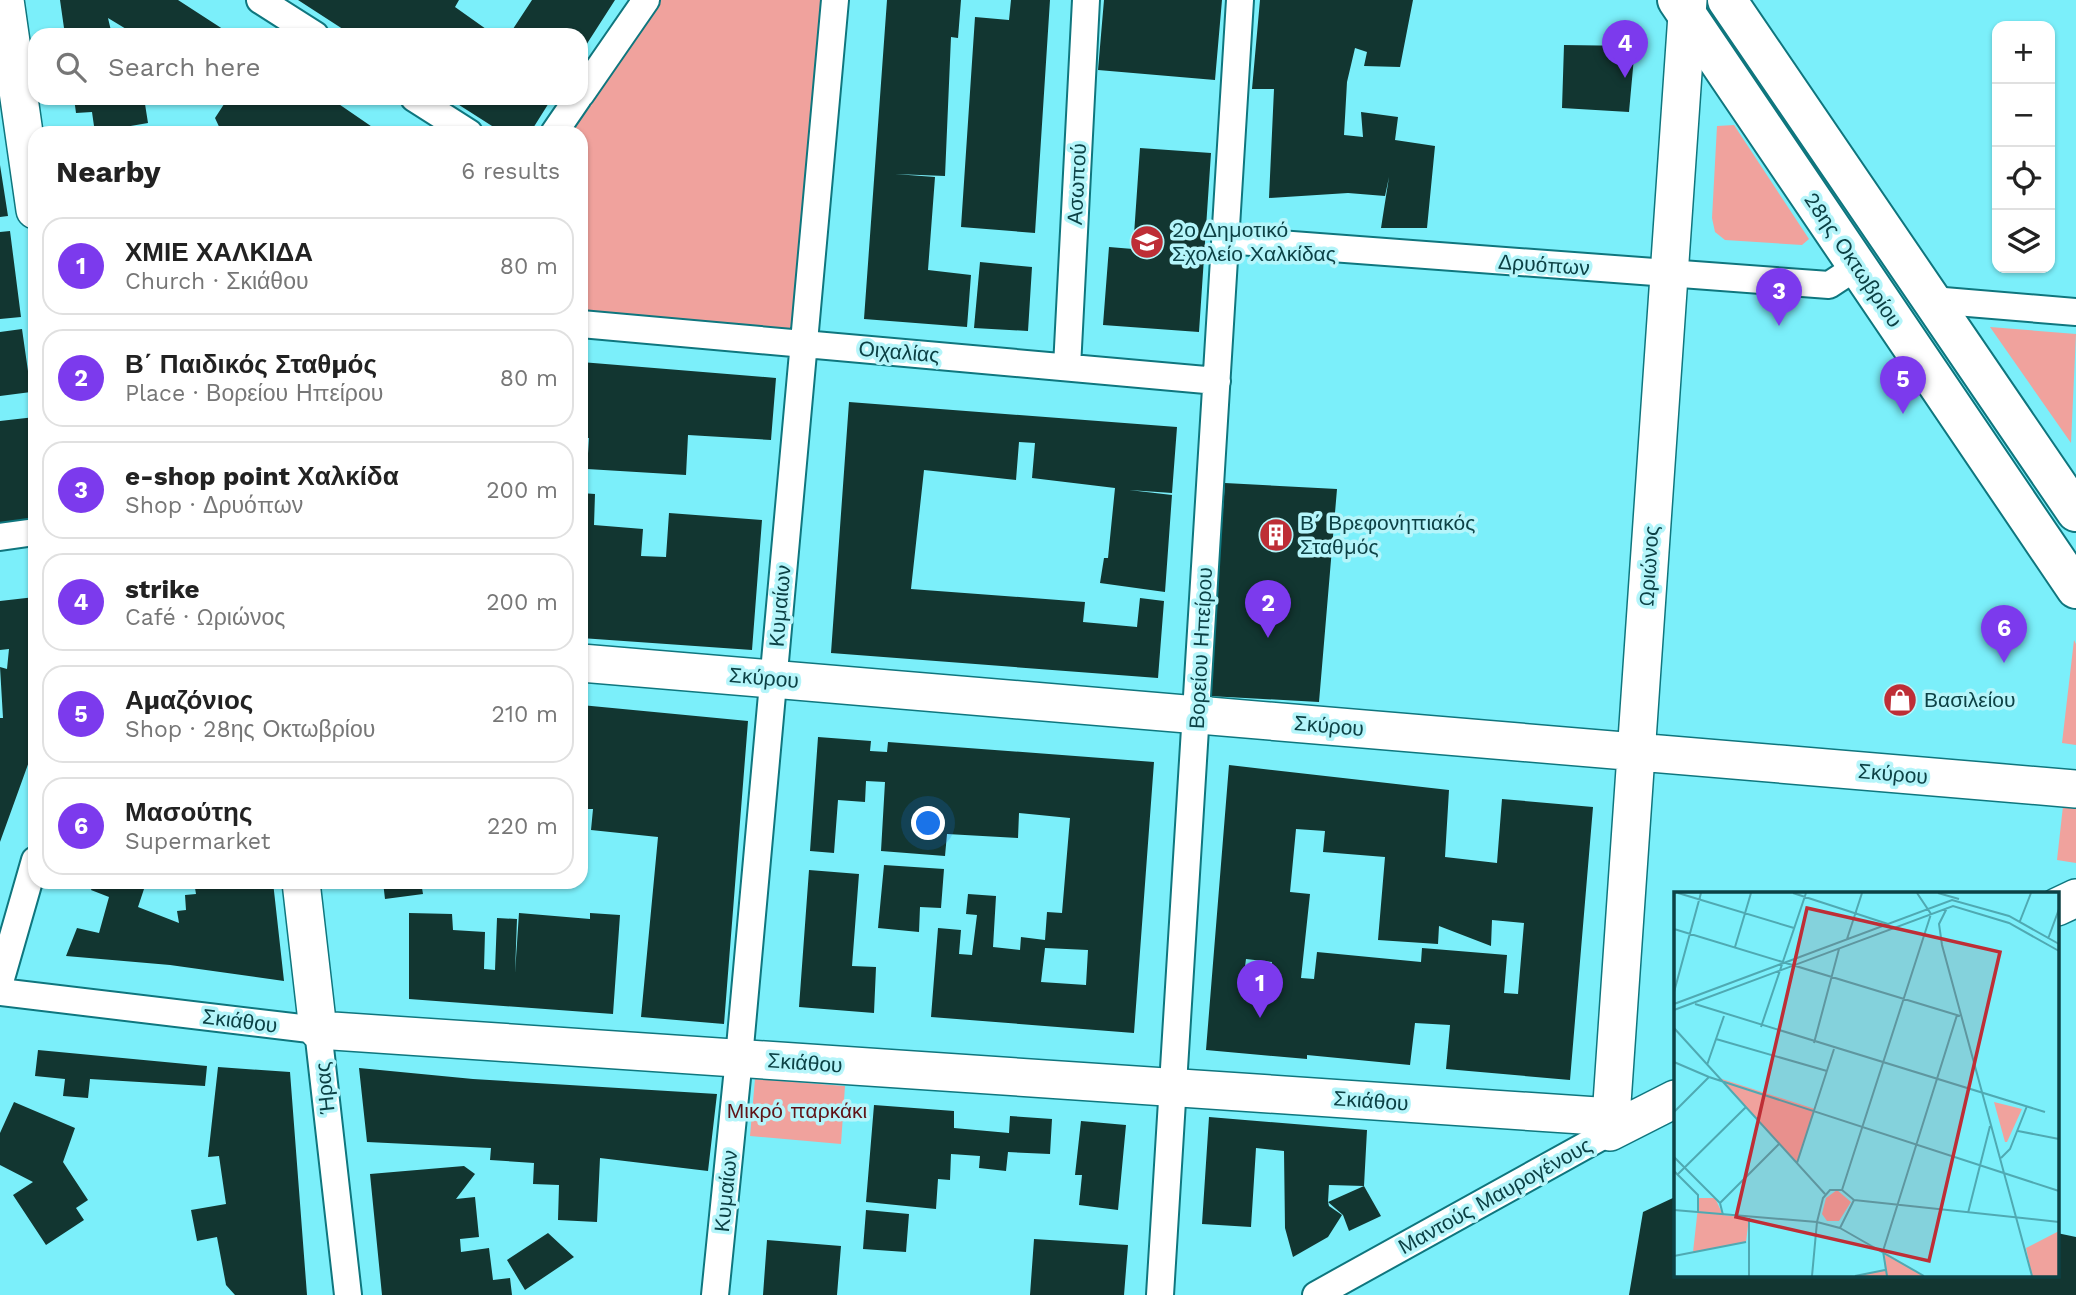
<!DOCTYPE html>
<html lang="en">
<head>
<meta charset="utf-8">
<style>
	:root { --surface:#fff; --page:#f2f2f2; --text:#222; --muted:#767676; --line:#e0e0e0; --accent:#7c3aed }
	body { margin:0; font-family:"Work Sans",sans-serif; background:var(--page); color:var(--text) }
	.controls { position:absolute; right:21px; top:21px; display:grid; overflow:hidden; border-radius:14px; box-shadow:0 2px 5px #0004 }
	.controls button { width:63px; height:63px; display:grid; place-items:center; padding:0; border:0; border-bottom:2px solid var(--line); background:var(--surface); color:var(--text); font:35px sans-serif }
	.you { position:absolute; left:929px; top:824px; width:24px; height:24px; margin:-18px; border:5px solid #fff; border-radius:50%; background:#1a73e8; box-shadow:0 0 0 10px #1a73e833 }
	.badge { display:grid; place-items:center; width:46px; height:46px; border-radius:50%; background:var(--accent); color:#fff; font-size:23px; font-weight:700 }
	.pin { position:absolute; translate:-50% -58px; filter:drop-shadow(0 2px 4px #0008) }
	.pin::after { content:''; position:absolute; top:37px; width:24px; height:21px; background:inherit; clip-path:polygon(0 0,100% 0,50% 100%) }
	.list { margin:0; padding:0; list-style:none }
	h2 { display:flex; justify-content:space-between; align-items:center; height:91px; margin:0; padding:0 28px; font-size:30px }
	h2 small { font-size:23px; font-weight:400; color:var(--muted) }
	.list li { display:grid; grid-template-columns:46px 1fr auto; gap:21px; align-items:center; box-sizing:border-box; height:98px; margin:0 14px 14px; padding:0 14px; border:2px solid var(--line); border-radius:21px }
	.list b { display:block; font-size:26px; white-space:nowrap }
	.list p { margin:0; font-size:23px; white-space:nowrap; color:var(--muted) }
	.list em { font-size:23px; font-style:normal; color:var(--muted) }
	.icon { flex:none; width:38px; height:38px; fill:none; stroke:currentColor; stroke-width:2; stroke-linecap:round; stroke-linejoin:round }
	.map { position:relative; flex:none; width:2076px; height:1295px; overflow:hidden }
	.search { position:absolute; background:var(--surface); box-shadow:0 2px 5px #0004; left:28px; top:28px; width:560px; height:77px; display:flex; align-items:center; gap:18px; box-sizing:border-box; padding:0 24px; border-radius:21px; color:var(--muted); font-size:26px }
	.panel { position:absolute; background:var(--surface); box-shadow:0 2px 5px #0004; left:28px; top:126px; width:560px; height:763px; border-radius:21px }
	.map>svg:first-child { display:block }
</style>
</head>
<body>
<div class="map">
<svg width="2076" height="1295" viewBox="0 0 2076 1295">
	<rect width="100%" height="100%" fill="#7beffa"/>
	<path fill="#f0a29d" d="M646 0H835L803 344 581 324V133H554Z
		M1734 125 1809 239 1802 245 1725 240 1715 232 1712 218 1717 126Z
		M1990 327 2076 334 2071 443Z
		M2074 640 2076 644V745L2062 743Z
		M2063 806 2076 807V863L2057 860Z
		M755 1079 845 1086 841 1144 750 1136Z"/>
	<path fill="#123631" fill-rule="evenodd" d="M60 0H178L232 35H136L108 18 112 35H65Z
		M298 0H459L455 7 486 29 482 35H352Z
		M532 0H615L581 53V35H509Z
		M887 0H961L958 38 951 37 945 176 895 174 935 177 928 270 971 275 967 327 864 319Z
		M1011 0H1050L1035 233 961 227 975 17 1009 20Z
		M1104 0H1222L1215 80 1098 70Z
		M1260 0H1413L1400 67 1364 66 1367 52 1355 48 1347 82 1344 135 1363 137 1361 112 1398 117 1395 140 1435 146 1427 228H1381L1389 177 1385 196 1348 193 1269 198 1274 89H1252Z
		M1564 45 1635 46 1629 112 1562 108Z
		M74 98H153V102L145 104 148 123 119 128 120 133H95L92 112 76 113Z
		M228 98H330L381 133H222L215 118Z
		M460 98H552L530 133H503L456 103Z
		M1140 148 1211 153 1199 332 1103 325 1109 247 1133 249Z
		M0 165 8 216 0 217Z
		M10 231 21 317 0 319V232Z
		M980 262 1032 267 1028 331 974 328Z
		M22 329 31 392 0 396V332Z
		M581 362 776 378 771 440 688 435 686 475 587 469 589 438H581Z
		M849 402 1177 427 1172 493 1129 490 1172 495 1165 592 1100 583 1104 558H1108L1115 488 1032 478 1035 443 1019 442 1016 480 924 470 911 589 1085 602 1083 622 1137 627 1140 598 1164 601 1158 678 831 653Z
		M35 417V520L0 526V421Z
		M1225 483 1337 489 1319 702 1209 696Z
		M581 493 595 494 594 525 643 529 641 556 666 557 669 513 762 520 752 650 581 638Z
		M35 597V745L0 842V718H3L0 667 7 669 9 649 0 650V601Z
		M581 705 748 721 724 1024 641 1017 658 837 591 830 593 809H581Z
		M818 737 871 741 870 751 887 752 888 742 1154 762 1134 1033 931 1017 938 928 961 930 959 954 972 955 977 915 966 914 968 894 996 896 993 947 1020 950 1021 937 1045 940 1047 912 1062 913 1070 818 1019 813 1018 838 947 834 945 856 881 851 885 782 866 781 865 802 838 800 834 853 810 851ZM1045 948 1088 950 1086 985 1041 982Z
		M1229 765 1449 790 1445 857 1497 863 1502 799 1593 807 1570 1080 1446 1069 1450 1025 1415 1023 1410 1065 1307 1055V1059L1206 1050ZM1296 829 1325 831 1323 852 1385 857 1378 940 1438 944 1439 926 1491 946 1492 920 1524 923 1518 994 1504 993 1507 955 1422 948 1421 962 1317 952 1314 979 1301 978 1310 894 1290 892ZM1246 959 1272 962 1269 984 1243 982Z
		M884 865 944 869 941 908 920 907 919 932 878 928Z
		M809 870 859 874 852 966 876 967 874 1013 799 1007Z
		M94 882 146 883 138 907 179 923 177 911 186 910 185 895 196 894 194 882H273L284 981 170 965 66 956 77 928 99 933 109 897 91 890Z
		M383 882H421L423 894 385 899Z
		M409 913 452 914 453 930 485 932 484 969 495 970 497 918 517 919 515 973 519 913 590 919V913L620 915 613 1014 409 999Z
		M38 1050 207 1066 205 1086 90 1079 88 1098 63 1096 65 1079 35 1076Z
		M218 1067 290 1072 307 1295H235L226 1285 217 1237 197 1241 191 1210 226 1204 219 1156 208 1157Z
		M359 1068 473 1079 717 1094 708 1171 600 1158 597 1222 558 1220 559 1185 533 1184 534 1163 490 1160 491 1148 367 1142Z
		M14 1102 75 1128 63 1162 88 1200 76 1208 84 1220 46 1245 13 1195 33 1182 0 1165V1133Z
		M874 1105 954 1111V1128L1009 1133 1010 1116 1052 1119 1050 1154 1008 1152 1006 1171 979 1168 980 1156 951 1154 950 1180 938 1179 936 1209 866 1202Z
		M1209 1117 1367 1130 1364 1186 1381 1216 1349 1231 1343 1215 1328 1202 1364 1186 1329 1185 1328 1202 1329 1206 1342 1215 1328 1237 1293 1257 1285 1228 1284 1151 1256 1148 1251 1227 1202 1224Z
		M1081 1121 1126 1125 1118 1210 1079 1205 1082 1175H1075Z
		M464 1166 475 1174 456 1199 475 1197 479 1237 460 1239 461 1252 489 1248 493 1280 510 1278 512 1295H382L370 1174Z
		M1675 1197V1276H2057V1233L2076 1237V1295H1629L1643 1212Z
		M866 1210 909 1214 906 1252 863 1249Z
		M548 1233 574 1257 525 1290 507 1260Z
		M1034 1239 1128 1245 1124 1295H1030Z
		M767 1240 841 1246 837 1295H763Z"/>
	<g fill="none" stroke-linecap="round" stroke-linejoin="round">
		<g stroke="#0f767e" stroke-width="30">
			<path id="street" d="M260 0 315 35
				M581 94 646 0
				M414 98 469 133
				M554 133 578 98
				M1225 240 1829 285 1858 266
				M1932 300 2076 312
				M581 324 1217 381
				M1067 367 1086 0
				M0 537 35 532
				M0 982 35 860
				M0 992 318 1030 348 1295
				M715 1295 739 1058 835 0
				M1160 1295 1240 0
				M1316 1295 1610 1132"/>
		</g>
		<g stroke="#0f767e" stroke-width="40">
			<path id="secondary" d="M5 0 35 210
				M581 663 2076 789
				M301 882 318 1030 1612 1117
				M2057 907 2076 898
				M1610 1132 1688 0
				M1610 1132 1675 1099"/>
		</g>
		<g stroke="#0f767e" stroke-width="42">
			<path id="primary" d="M1677 0 2076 589
				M1727 0 2076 512"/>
		</g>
		<use href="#street" stroke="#fff" stroke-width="26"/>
		<use href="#secondary" stroke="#fff" stroke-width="37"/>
		<use href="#primary" stroke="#fff" stroke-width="38"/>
	</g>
	<defs>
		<g id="school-disc" transform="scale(1.75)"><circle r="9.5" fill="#be2e36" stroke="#b5f5fa"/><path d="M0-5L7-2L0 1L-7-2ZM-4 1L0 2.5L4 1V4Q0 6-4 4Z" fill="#fff"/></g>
		<g id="building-disc" transform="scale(1.75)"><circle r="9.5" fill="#be2e36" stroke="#b5f5fa"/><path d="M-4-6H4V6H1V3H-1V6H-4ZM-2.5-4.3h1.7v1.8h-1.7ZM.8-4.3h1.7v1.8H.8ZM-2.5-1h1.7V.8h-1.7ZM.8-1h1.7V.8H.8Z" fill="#fff"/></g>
		<g id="shop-disc" transform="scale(1.75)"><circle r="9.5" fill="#be2e36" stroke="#b5f5fa"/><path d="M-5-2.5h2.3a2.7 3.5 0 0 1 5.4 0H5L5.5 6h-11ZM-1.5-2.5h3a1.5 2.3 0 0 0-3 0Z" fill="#fff"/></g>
	</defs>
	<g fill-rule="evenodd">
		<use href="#school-disc" x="1147" y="242"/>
		<use href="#building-disc" x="1276" y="535"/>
		<use href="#shop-disc" x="1900" y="700"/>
	</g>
	<g text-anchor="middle" stroke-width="7" stroke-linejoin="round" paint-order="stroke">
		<g font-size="21" fill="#0c4145" stroke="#b5f5fa">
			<text transform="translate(1077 184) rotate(-87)" y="7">Ασωπού</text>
			<text transform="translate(1853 260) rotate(56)" y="7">28ης Οκτωβρίου</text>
			<text transform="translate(1544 265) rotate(4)" y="7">Δρυόπων</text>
			<text transform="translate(899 352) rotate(5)" y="7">Οιχαλίας</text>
			<text transform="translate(1649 566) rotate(-86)" y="7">Ωριώνος</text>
			<text transform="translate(780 606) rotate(-85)" y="7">Κυμαίων</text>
			<text transform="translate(1201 648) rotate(-87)" y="7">Βορείου Ηπείρου</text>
			<text transform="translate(764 678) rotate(5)" y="7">Σκύρου</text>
			<text transform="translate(1329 726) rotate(5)" y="7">Σκύρου</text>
			<text transform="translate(1893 774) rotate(5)" y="7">Σκύρου</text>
			<text transform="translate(240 1021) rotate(7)" y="7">Σκιάθου</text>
			<text transform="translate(805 1063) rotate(4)" y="7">Σκιάθου</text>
			<text transform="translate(325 1088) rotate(-96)" y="7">Ήρας</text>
			<text transform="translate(1371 1101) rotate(4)" y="7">Σκιάθου</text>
			<text transform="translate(726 1191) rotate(-84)" y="7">Κυμαίων</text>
			<text transform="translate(1495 1196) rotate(-29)" y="7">Μαντούς Μαυρογένους</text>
		</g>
		<g font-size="21" fill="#0c4145" stroke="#b5f5fa" text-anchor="start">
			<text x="1172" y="237">2ο Δημοτικό<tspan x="1172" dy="24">Σχολείο Χαλκίδας</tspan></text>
			<text x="1300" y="530">Β΄ Βρεφονηπιακός<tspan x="1300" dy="24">Σταθμός</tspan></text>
			<text x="1924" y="707">Βασιλείου</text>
		</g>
		<g font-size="21" fill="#601317" stroke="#b5f5fa">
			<text x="797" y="1118">Μικρό παρκάκι</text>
		</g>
	</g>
	<g transform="translate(1674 892)">
		<rect width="385" height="385" fill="#7beffa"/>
		<path d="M45 186 141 217 123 271ZM320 210 348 217 333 250H331ZM163 298 177 310 165 329H153L148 322 152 306ZM25 306H41L49 323 75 326 72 350 19 360ZM385 339V384H358L352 356ZM209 359 250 384H181L211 378Z" fill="#f0a29d"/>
		<path fill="none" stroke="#4fa9b2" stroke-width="2" d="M4 1 120 36M119 1 214 32M264 1 285 7M273 16 265 32 268 53 358 384M346 29 357 1M0 37 286 124M173 47 188 1M374 47 385 17M61 55 77 1M0 100 27 1M0 112 278 8 335 24 385 52M21 112 371 220M0 118 279 14 335 31 385 59M87 135 132 1M0 136 151 302M42 147 153 179M140 151 165 57M0 170 35 185 385 299M33 173 50 124M0 220 35 185M344 239 385 247M0 265 46 311 49 323M327 266 336 257 353 214M123 271 160 157M0 279 24 303V320M4 282 72 215M168 298 257 22 243 1M180 308 385 330M46 311 105 252M0 318 143 330 166 336 180 308 168 298H156L149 306 143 330 138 384M294 321 316 234M166 336 250 384M0 364 72 350M75 384V326M181 384 211 378M213 384 209 359 283 123"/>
		<path fill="#be2e36" fill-opacity="0.15" stroke="#be2e36" stroke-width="3.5" d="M133 16 326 60 255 369 62 325Z"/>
		<rect width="385" height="385" fill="none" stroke="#0c4145" stroke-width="3.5"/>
	</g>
</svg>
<div class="controls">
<button>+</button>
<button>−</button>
<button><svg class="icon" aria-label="locate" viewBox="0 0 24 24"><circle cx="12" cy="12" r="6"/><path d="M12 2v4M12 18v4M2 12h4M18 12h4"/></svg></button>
<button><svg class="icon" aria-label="layers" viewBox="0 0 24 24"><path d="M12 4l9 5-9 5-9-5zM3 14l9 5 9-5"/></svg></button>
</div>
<div class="you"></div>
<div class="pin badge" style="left:1260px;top:1018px">1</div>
<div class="pin badge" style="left:1268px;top:638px">2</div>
<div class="pin badge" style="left:1779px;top:326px">3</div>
<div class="pin badge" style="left:1625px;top:78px">4</div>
<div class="pin badge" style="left:1903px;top:414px">5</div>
<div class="pin badge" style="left:2004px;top:663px">6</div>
<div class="search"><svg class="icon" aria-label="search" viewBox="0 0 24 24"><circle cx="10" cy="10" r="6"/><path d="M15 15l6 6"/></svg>Search here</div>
<section class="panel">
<h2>Nearby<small>6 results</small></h2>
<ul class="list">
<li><span class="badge">1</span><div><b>ΧΜΙΕ ΧΑΛΚΙΔΑ</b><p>Church · Σκιάθου</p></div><em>80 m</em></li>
<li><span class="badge">2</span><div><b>Β΄ Παιδικός Σταθμός</b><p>Place · Βορείου Ηπείρου</p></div><em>80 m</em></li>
<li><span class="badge">3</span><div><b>e-shop point Χαλκίδα</b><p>Shop · Δρυόπων</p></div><em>200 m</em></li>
<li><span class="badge">4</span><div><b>strike</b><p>Café · Ωριώνος</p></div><em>200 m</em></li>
<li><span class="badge">5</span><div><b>Αμαζόνιος</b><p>Shop · 28ης Οκτωβρίου</p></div><em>210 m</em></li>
<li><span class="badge">6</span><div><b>Μασούτης</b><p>Supermarket</p></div><em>220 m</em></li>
</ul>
</section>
</div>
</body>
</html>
